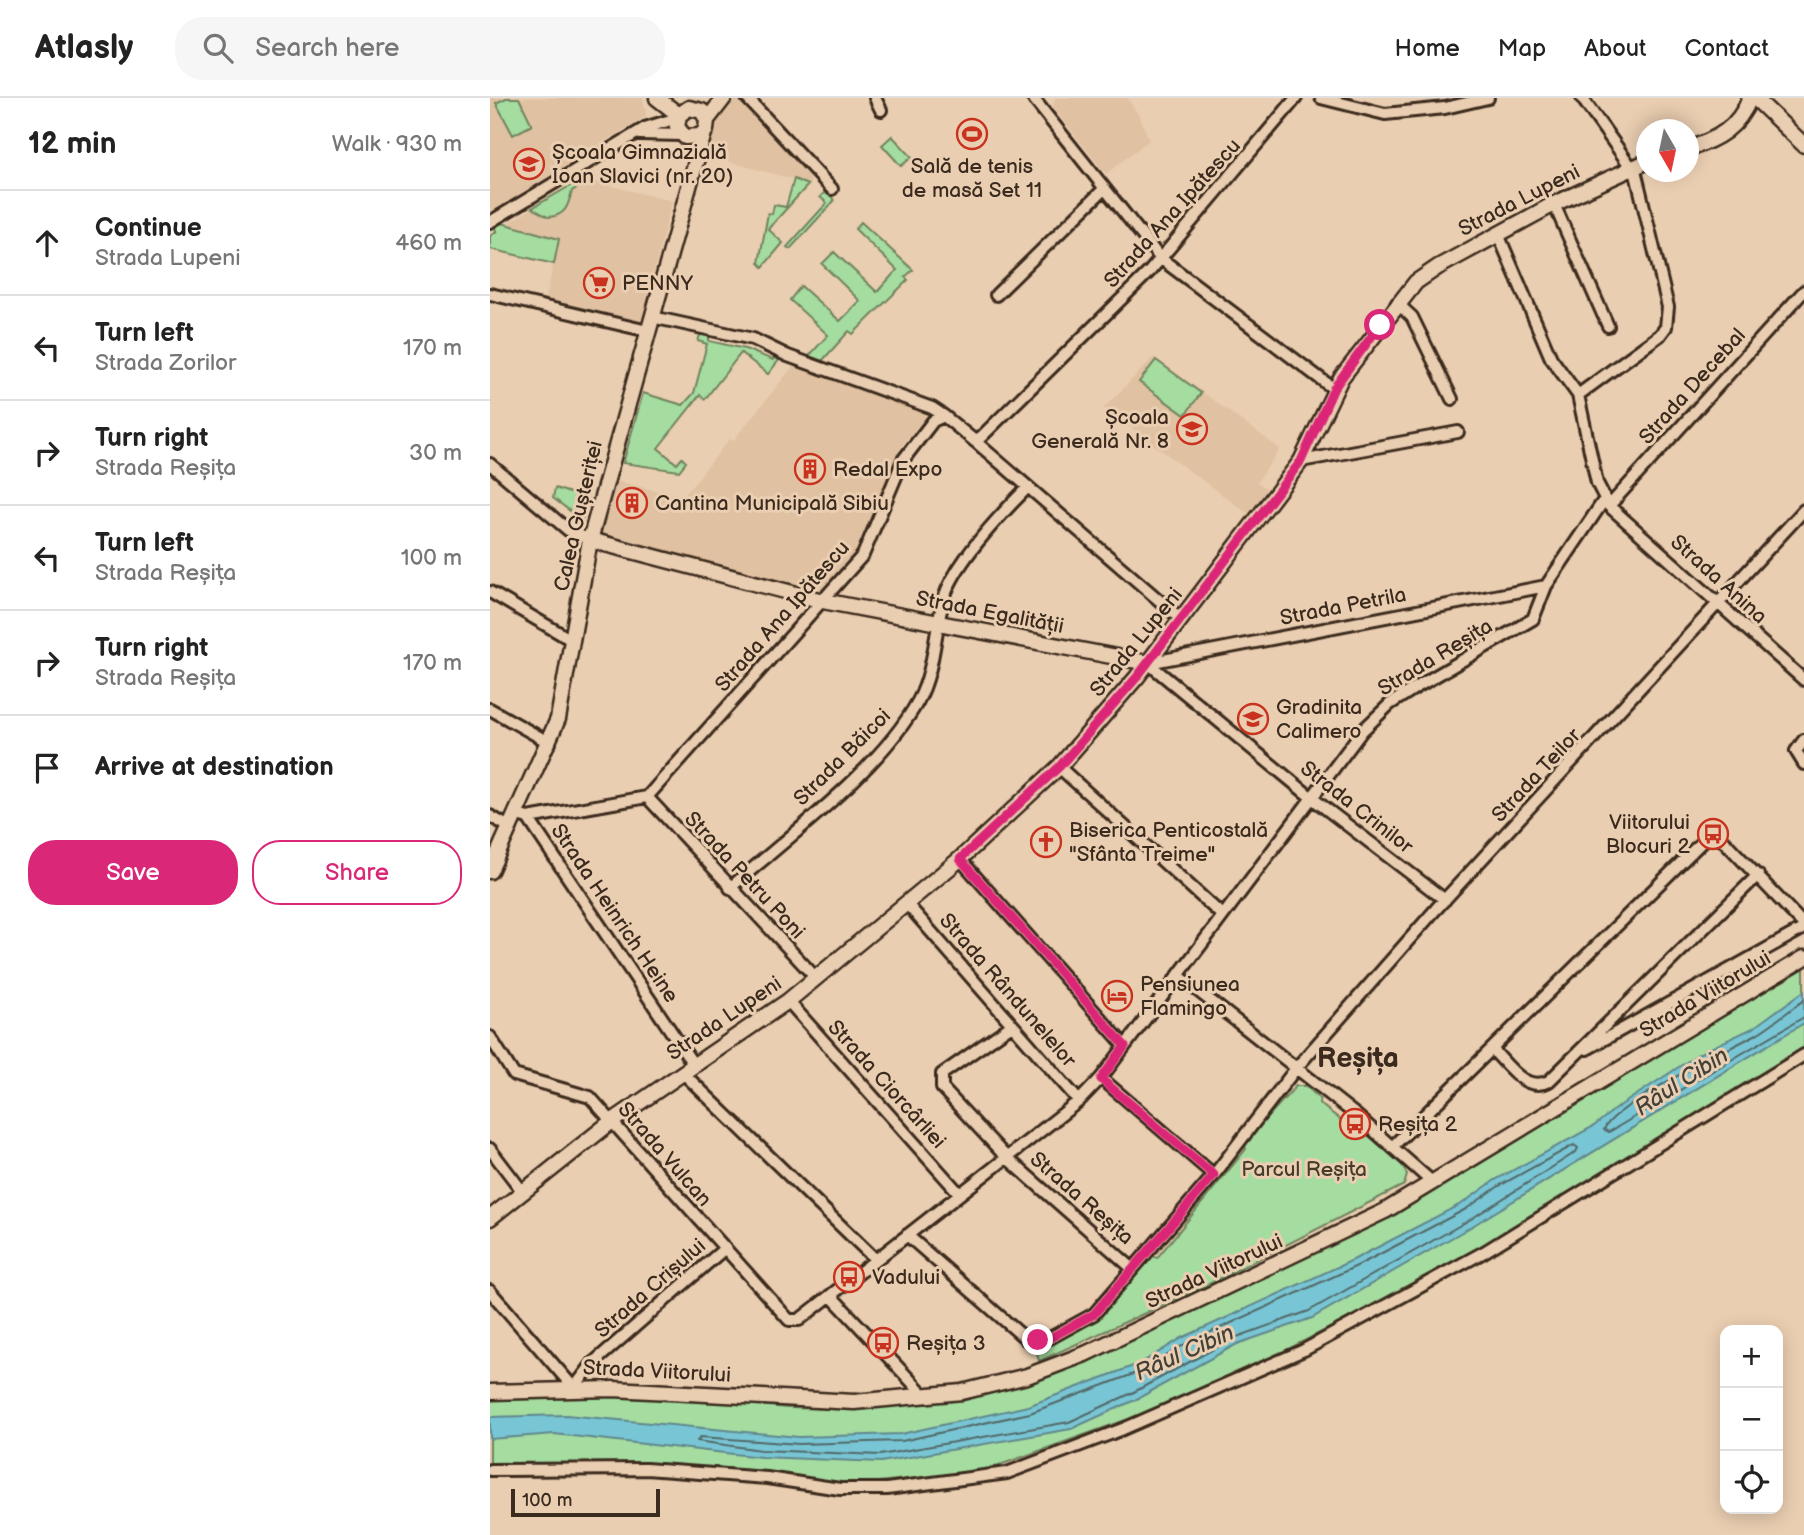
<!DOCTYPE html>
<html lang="en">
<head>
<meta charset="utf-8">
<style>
	:root { --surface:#fff; --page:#f6f6f6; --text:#222; --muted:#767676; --line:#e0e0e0; --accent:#db2777 }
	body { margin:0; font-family:"Balsamiq Sans",sans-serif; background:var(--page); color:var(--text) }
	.controls { position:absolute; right:21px; bottom:21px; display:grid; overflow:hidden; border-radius:14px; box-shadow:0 4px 18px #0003 }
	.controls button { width:63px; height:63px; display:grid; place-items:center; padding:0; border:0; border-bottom:2px solid var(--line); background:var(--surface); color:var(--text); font:35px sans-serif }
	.compass { position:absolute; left:1146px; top:21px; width:63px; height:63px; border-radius:50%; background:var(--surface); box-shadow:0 4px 18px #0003; rotate:171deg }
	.scale { position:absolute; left:21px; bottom:18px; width:149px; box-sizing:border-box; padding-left:7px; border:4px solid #3b2a1e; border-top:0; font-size:19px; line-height:24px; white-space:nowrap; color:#3b2a1e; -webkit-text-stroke:5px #eaceb1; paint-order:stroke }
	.stop { position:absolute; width:21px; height:21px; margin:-16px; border:5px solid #db2777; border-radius:50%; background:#fff }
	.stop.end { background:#db2777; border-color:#fff; box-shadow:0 2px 7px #0008 }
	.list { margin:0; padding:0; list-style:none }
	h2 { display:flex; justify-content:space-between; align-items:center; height:91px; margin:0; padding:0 28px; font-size:30px }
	h2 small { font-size:23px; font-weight:400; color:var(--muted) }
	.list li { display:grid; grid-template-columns:46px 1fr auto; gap:21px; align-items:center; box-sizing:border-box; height:105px; padding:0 28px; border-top:2px solid var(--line) }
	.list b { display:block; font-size:26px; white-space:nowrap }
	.list p { margin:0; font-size:23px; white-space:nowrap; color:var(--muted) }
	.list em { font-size:23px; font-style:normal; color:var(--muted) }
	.actions { display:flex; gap:14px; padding:21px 28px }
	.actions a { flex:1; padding:16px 0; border:2px solid var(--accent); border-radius:28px; text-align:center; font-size:24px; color:var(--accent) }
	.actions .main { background:var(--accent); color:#fff }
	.icon { flex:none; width:38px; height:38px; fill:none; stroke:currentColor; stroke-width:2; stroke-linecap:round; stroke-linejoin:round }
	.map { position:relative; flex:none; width:1314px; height:1437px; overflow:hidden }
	header { display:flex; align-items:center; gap:42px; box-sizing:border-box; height:98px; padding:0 35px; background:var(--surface); border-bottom:2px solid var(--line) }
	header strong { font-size:33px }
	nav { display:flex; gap:38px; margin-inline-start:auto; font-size:24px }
	.search { width:490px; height:63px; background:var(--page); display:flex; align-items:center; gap:18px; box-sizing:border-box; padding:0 24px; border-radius:28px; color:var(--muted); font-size:26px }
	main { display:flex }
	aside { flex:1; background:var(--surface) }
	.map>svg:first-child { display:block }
</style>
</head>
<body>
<header>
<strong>Atlasly</strong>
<div class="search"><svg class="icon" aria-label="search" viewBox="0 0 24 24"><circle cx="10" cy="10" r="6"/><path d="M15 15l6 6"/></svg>Search here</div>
<nav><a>Home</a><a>Map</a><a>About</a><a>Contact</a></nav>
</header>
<main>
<aside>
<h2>12 min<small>Walk · 930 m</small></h2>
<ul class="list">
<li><svg class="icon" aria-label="ahead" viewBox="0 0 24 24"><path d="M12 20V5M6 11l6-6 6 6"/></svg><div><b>Continue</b><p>Strada Lupeni</p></div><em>460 m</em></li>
<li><svg class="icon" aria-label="left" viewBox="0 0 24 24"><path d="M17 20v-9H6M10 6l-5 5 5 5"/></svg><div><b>Turn left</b><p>Strada Zorilor</p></div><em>170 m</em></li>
<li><svg class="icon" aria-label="right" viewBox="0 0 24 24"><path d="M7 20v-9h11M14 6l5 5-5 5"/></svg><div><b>Turn right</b><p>Strada Reșița</p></div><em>30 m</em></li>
<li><svg class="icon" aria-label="left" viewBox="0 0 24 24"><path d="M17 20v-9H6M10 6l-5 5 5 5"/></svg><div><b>Turn left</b><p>Strada Reșița</p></div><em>100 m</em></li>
<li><svg class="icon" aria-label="right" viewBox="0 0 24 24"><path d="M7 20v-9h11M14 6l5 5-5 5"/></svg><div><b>Turn right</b><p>Strada Reșița</p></div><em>170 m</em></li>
<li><svg class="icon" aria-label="arrive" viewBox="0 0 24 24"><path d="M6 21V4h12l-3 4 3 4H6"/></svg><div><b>Arrive at destination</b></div></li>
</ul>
<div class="actions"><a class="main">Save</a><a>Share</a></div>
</aside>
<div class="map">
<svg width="1314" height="1437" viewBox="0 0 1314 1437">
	<rect width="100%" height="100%" fill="#eaceb1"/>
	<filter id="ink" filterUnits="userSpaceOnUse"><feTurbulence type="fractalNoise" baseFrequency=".0143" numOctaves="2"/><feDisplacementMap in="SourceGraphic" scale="14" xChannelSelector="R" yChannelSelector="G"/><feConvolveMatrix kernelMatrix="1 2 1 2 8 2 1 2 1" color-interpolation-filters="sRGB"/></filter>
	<g filter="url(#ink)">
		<path fill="#e0c1a1" d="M0 0H153L156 18 3 112 0 109Z
			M247 0 321 74 320 86 215 57 230 14Z
			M565 0H637L650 19 659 42 616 76 563 10Z
			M92 81 182 103 150 228 55 204 69 142 18 125Z
			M664 259 790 351 767 384 779 393 761 418 614 310Z
			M304 267 430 311 437 317 410 350 375 444 332 495 111 435 126 383 193 399 240 341 243 343Z"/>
		<path fill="#a5dca0" stroke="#70835f" stroke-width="2" d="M16 0H29L42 27 23 37 6 5Z
			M402 38 422 59 411 68 392 47Z
			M92 81 90 88 82 93C78 108 76 118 58 119L42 110Z
			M304 81 318 87 278 131 293 145 273 169 269 165 278 115 282 116 284 107 296 109Z
			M338 91 344 103 300 151 297 149 337 105 330 99Z
			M371 124 423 172 415 179 418 182 363 236 359 233 332 263 319 258 338 237 300 202 311 188 350 223 370 203 332 166 344 154 387 194 407 172 365 131Z
			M12 125 69 141 64 166 0 151V138L7 133 2 128Z
			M219 235V243L255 251 283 262 287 254 289 262 278 276 251 255 215 301 210 297 168 350 187 366 192 360 196 364 189 373 133 365 153 295 193 307 204 295 217 246 208 243 210 237Z
			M666 262 711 295 695 317 649 284Z
			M65 390 98 401 92 422 63 400Z
			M1314 870V958L949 1174 714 1294 493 1373 349 1388 106 1369 0 1371V1300L175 1297 297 1310 362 1311 433 1305 535 1286 600 1259 999 1056Z
			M806 988H816L830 1001 829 1005 874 1040 878 1037 913 1068 917 1077 914 1087 717 1187 549 1263 545 1246 607 1218 662 1157 667 1160 756 1051 754 1045Z"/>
		<path fill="#78c6d5" stroke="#60888c" stroke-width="2" d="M1314 893V925L984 1127 822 1220 747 1246 645 1302 581 1331 391 1364 271 1359 64 1336 0 1341V1319L76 1317 309 1339 411 1336 538 1308 651 1265 692 1240 865 1161 973 1105 1005 1082 1104 1028 1125 1011 1210 955 1263 930Z"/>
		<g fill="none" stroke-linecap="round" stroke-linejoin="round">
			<path stroke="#536867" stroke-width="2" d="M1314 902C1298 913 1282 927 1265 937 1239 951 1121 1008 1114 1032L1119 1034 1314 919
				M1084 1047 1088 1050 1086 1054 981 1121 819 1213 744 1240 642 1295 579 1324 390 1357 271 1352 207 1343 210 1339 309 1346 412 1343 540 1315 654 1272 695 1246 869 1167 976 1111 1009 1088Z"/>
			<g stroke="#3b2a1e" stroke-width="16">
				<path id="street" d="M257 0 342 91
					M385 0 391 12
					M543 0 670 160 844 291
					M831 0 895 16 955 10 998 0
					M1092 0 1146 76 1178 209 1176 229 1170 237 1088 297 1107 385 1119 408 1314 582
					M150 36 192 37
					M1064 106 1118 228
					M0 124 155 30 187 20
					M1008 136 1061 260 1088 297
					M0 196 158 233
					M506 197 614 91
					M907 205 922 219 962 301
					M162 219 263 241 298 258 442 310 454 318
					M486 344 692 522
					M811 363 968 334
					M0 366 78 432 100 442
					M1119 408 1314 193
					M0 494 83 543
					M658 565 1056 488
					M658 565 822 700 955 802
					M0 611 60 645
					M1314 642 1306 653 1314 666
					M569 669 733 818
					M157 699 326 880
					M27 717 38 720 157 699 373 457 413 362 443 323 454 318 486 344 660 173 806 0
					M0 718 21 730
					M38 720 203 966
					M470 761 635 948
					M240 790C300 737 390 672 428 603 445 572 444 534 454 500 465 465 511 416 537 390
					M417 806 589 1003
					M689 878 866 1017 942 1084
					M298 903 468 1094
					M522 927 452 976V990L516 1059 643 1171
					M0 939 24 977 100 999 299 1222H309L589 1003 611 980 872 633 900 606 925 590 1043 521 1056 488 1114 402
					M1002 951C1018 967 1035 995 1059 983L1268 777
					M1097 951 1314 830
					M192 974 385 1161
					M611 980 724 1077
					M903 1048 1215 741 1224 738 1234 743 1314 827
					M0 1051 33 1094
					M417 1137 537 1242 560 1240 604 1216 724 1077 807 969 946 811 1314 412
					M0 1193 84 1290 103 1265 234 1151
					M341 1198 436 1299
					M0 1372 156 1371 277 1380 350 1391H397L517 1375 633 1331 814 1252 994 1154 1314 957"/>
			</g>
			<g stroke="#3b2a1e" stroke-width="19">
				<path id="secondary" d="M167 0 189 17
					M1265 0 1314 47
					M217 22 212 13 199 10 189 17 187 29 195 39 210 38 216 32 217 22 234 0
					M1198 51C1228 41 1248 30 1260 0
					M100 442 333 503 658 565
					M0 773 68 621 100 442 214 35
					M0 1120 121 1024 298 903 470 761 569 669 647 579 811 363 851 280 926 184 948 169 1064 106 1156 64
					M0 1294 123 1291 364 1304 472 1294 537 1278 595 1256 895 1113 1314 860"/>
			</g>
			<use href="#street" stroke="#eaceb1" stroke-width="10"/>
			<use href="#secondary" stroke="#eaceb1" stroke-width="14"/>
		</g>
	</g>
	<g fill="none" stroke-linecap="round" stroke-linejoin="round" filter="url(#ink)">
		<path stroke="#db2777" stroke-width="9" d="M548 1242 560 1240 604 1216 724 1077 611 981 635 948 470 761 569 669 647 579 811 363 844 290 890 227"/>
	</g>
	<defs>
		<g id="stadium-ring" transform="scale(1.575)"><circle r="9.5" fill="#eaceb1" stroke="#c8321e" stroke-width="1.5"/><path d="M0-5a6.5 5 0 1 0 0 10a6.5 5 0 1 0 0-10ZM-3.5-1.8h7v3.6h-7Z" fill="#c8321e"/></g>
		<g id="school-ring" transform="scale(1.575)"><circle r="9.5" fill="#eaceb1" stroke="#c8321e" stroke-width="1.5"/><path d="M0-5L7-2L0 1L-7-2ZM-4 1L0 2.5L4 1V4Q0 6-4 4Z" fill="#c8321e"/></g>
		<g id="supermarket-ring" transform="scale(1.575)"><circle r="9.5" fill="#eaceb1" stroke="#c8321e" stroke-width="1.5"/><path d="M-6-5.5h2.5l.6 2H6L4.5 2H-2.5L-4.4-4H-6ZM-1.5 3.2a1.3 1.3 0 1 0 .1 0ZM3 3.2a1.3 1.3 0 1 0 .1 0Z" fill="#c8321e"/></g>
		<g id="building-ring" transform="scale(1.575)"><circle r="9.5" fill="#eaceb1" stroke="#c8321e" stroke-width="1.5"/><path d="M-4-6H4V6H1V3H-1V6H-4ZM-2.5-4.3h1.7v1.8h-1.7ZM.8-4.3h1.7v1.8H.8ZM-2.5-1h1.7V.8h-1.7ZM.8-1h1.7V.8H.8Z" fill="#c8321e"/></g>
		<g id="bus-ring" transform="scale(1.575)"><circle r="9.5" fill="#eaceb1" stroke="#c8321e" stroke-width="1.5"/><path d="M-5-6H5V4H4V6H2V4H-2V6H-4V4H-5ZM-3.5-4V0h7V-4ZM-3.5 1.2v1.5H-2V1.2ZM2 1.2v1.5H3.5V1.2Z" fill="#c8321e"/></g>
		<g id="church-ring" transform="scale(1.575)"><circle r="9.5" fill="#eaceb1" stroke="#c8321e" stroke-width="1.5"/><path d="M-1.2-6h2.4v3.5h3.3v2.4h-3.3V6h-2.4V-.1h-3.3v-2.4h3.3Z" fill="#c8321e"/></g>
		<g id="hotel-ring" transform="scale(1.575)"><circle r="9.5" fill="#eaceb1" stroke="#c8321e" stroke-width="1.5"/><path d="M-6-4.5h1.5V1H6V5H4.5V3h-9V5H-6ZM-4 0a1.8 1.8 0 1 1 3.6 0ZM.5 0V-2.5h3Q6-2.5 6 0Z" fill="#c8321e"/></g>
	</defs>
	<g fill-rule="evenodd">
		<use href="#stadium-ring" x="482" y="36"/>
		<use href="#school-ring" x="39" y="66"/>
		<use href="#supermarket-ring" x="109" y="185"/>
		<use href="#school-ring" x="702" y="331"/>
		<use href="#building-ring" x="320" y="371"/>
		<use href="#building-ring" x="142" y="405"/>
		<use href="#school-ring" x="763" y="621"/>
		<use href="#bus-ring" x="1223" y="736"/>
		<use href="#church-ring" x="556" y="744"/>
		<use href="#hotel-ring" x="627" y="898"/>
		<use href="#bus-ring" x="865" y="1026"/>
		<use href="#bus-ring" x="359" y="1179"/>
		<use href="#bus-ring" x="393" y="1245"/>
	</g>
	<g text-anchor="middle" stroke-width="6" stroke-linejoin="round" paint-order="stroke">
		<g font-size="21" fill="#3b2a1e" stroke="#eaceb1" text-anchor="start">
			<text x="62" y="61">Școala Gimnazială<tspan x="62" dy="24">Ioan Slavici (nr. 20)</tspan></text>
			<text x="482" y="75" text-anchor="middle">Sală de tenis<tspan x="482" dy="24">de masă Set 11</tspan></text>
			<text x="132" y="192">PENNY</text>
			<text x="679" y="326" text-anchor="end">Școala<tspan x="679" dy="24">Generală Nr. 8</tspan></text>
			<text x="343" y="378">Redal Expo</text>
			<text x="165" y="412">Cantina Municipală Sibiu</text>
			<text x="786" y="616">Gradinita<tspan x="786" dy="24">Calimero</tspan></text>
			<text x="1200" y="731" text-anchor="end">Viitorului<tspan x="1200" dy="24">Blocuri 2</tspan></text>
			<text x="579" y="739">Biserica Penticostală<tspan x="579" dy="24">"Sfânta Treime"</tspan></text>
			<text x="650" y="893">Pensiunea<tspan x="650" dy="24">Flamingo</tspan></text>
			<text x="888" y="1033">Reșița 2</text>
			<text x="382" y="1186">Vadului</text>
			<text x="416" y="1252">Reșița 3</text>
		</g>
		<g font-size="21" fill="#3b2a1e" stroke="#eaceb1">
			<text transform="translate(1029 102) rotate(-27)" y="7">Strada Lupeni</text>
			<text transform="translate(682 115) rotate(-48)" y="7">Strada Ana Ipătescu</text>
			<text transform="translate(1202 288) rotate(-48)" y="7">Strada Decebal</text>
			<text transform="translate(88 418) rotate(-77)" y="7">Calea Gușteriței</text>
			<text transform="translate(1229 481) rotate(42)" y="7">Strada Anina</text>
			<text transform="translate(853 508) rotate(-11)" y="7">Strada Petrila</text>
			<text transform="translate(500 514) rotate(11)" y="7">Strada Egalității</text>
			<text transform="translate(292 518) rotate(-49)" y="7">Strada Ana Ipătescu</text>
			<text transform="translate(646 544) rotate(-51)" y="7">Strada Lupeni</text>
			<text transform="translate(945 559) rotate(-31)" y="7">Strada Reșița</text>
			<text transform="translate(352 659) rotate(-45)" y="7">Strada Băicoi</text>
			<text transform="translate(1046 677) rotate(-47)" y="7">Strada Teilor</text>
			<text transform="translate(867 709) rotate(38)" y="7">Strada Crinilor</text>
			<text transform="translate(255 777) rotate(47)" y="7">Strada Petru Poni</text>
			<text transform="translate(125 815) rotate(56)" y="7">Strada Heinrich Heine</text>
			<text transform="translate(518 892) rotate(49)" y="7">Strada Rândunelelor</text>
			<text transform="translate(1215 896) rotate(-31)" y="7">Strada Viitorului</text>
			<text transform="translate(234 920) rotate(-34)" y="7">Strada Lupeni</text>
			<text transform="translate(397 986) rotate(48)" y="7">Strada Ciorcârliei</text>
			<text transform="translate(175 1056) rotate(49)" y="7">Strada Vulcan</text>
			<text transform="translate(592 1100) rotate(41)" y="7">Strada Reșița</text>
			<text transform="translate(724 1173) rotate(-25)" y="7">Strada Viitorului</text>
			<text transform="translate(160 1190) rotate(-41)" y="7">Strada Crișului</text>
			<text transform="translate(167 1273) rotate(3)" y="7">Strada Viitorului</text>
		</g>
		<g font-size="21" fill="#463c2b" stroke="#eaceb1">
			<text x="814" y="1078">Parcul Reșița</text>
		</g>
		<g font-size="23" font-style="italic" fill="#444139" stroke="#eaceb1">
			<text transform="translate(1191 983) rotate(-33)" y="8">Râul Cibin</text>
			<text transform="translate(694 1254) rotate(-24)" y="8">Râul Cibin</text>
		</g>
		<g font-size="28" font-weight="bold" fill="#3b2a1e" stroke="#eaceb1">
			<text x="868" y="969">Reșița</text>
		</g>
	</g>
</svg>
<div class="controls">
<button>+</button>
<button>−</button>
<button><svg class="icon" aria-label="locate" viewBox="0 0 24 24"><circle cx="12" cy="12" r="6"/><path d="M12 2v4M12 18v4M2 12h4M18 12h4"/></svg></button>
</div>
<svg class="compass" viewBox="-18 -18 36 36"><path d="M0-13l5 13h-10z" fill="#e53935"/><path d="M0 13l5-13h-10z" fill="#767676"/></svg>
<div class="scale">100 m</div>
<div class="stop" style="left:890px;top:227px"></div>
<div class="stop end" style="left:548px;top:1242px"></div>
</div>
</main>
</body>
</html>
